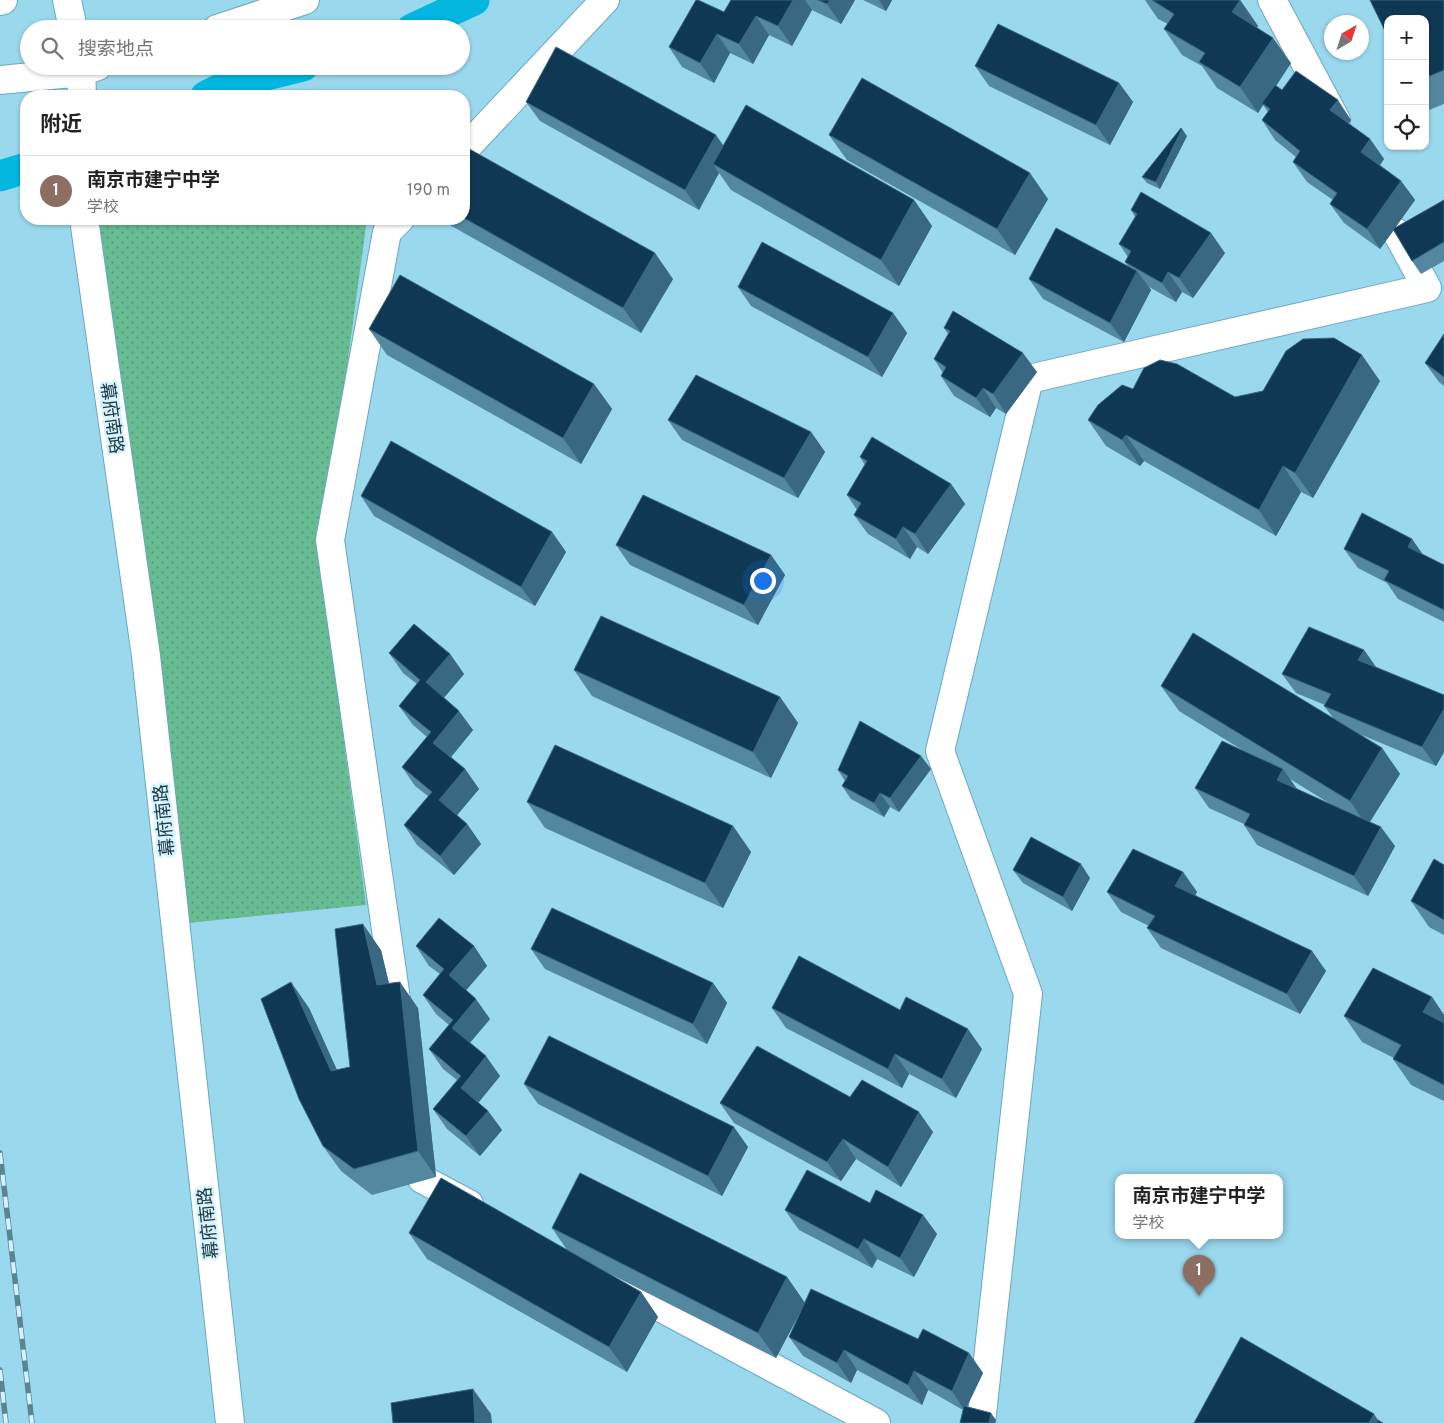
<!DOCTYPE html>
<html lang="zh">
<head>
<meta charset="utf-8">
<style>
	:root { --surface:#fff; --page:#f2f2f2; --text:#222; --muted:#767676; --line:#e0e0e0; --accent:#111827 }
	body { margin:0; font-family:Overpass,"Noto Sans SC",sans-serif; background:var(--page); color:var(--text) }
	.controls { position:absolute; right:15px; top:15px; display:grid; overflow:hidden; border-radius:10px; box-shadow:0 1px 4px #0004 }
	.controls button { width:45px; height:45px; display:grid; place-items:center; padding:0; border:0; border-bottom:1px solid var(--line); background:var(--surface); color:var(--text); font:25px sans-serif }
	.compass { position:absolute; left:1324px; top:15px; width:45px; height:45px; border-radius:50%; background:var(--surface); box-shadow:0 1px 4px #0004; rotate:39deg }
	.you { position:absolute; left:762px; top:580px; width:18px; height:18px; margin:-12px; border:4px solid #fff; border-radius:50%; background:#1a73e8; box-shadow:0 0 0 8px #1a73e833 }
	.badge { display:grid; place-items:center; width:32px; height:32px; border-radius:50%; background:var(--accent); color:#fff; font-size:16px; font-weight:700 }
	.pin { position:absolute; translate:-50% -41px; filter:drop-shadow(0 1px 2px #0008) }
	.pin::after { content:''; position:absolute; top:26px; width:18px; height:15px; background:inherit; clip-path:polygon(0 0,100% 0,50% 100%) }
	.popup { position:absolute; left:1115px; top:1174px; width:168px; height:65px; box-sizing:border-box; display:grid; place-content:center; border-radius:10px; background:var(--surface); filter:drop-shadow(0 1px 4px #0005); font-size:16px; white-space:nowrap; color:var(--muted) }
	.popup b { font-size:19px; color:var(--text) }
	.popup::after { content:''; position:absolute; left:50%; top:100%; margin-left:-10px; border:10px solid transparent; border-top-color:var(--surface) }
	.list { margin:0; padding:0; list-style:none }
	h2 { display:flex; justify-content:space-between; align-items:center; height:65px; margin:0; padding:0 20px; font-size:21px }
	h2 small { font-size:16px; font-weight:400; color:var(--muted) }
	.list li { display:grid; grid-template-columns:32px 1fr auto; gap:15px; align-items:center; box-sizing:border-box; height:70px; padding:0 20px; border-top:1px solid var(--line) }
	.list b { display:block; font-size:19px; white-space:nowrap }
	.list p { margin:0; font-size:16px; white-space:nowrap; color:var(--muted) }
	.list em { font-size:16px; font-style:normal; color:var(--muted) }
	.icon { flex:none; width:28px; height:28px; fill:none; stroke:currentColor; stroke-width:2; stroke-linecap:round; stroke-linejoin:round }
	.map { position:relative; flex:none; width:1444px; height:1423px; overflow:hidden }
	.search { position:absolute; background:var(--surface); box-shadow:0 1px 4px #0004; left:20px; top:20px; width:450px; height:55px; display:flex; align-items:center; gap:12px; box-sizing:border-box; padding:0 18px; border-radius:28px; color:var(--muted); font-size:19px }
	.panel { position:absolute; background:var(--surface); box-shadow:0 1px 4px #0004; left:20px; top:90px; width:450px; height:135px; border-radius:20px }
	.map>svg:first-child { display:block }
</style>
</head>
<body>
<div class="map">
<svg width="1444" height="1423" viewBox="0 0 1444 1423">
	<defs>
		<pattern id="grass-dots" width="8" height="8" patternUnits="userSpaceOnUse" patternTransform="scale(1.25)"><rect width="8" height="8" fill="#67bc94"/><path d="M2 2h.1M6 6h.1" fill="none" stroke="#549a7a" stroke-width="1.8" stroke-linecap="round"/></pattern>
	</defs>
	<rect width="100%" height="100%" fill="#9ad8ee"/>
	<path fill="url(#grass-dots)" d="M98 219H367L320 564 366 905 188 923Z"/>
	<g fill="none" stroke-linecap="round" stroke-linejoin="round">
		<path stroke="#02b6e0" stroke-width="31" d="M412 29 474 0
			M206 96 230 84 303 66
			M0 176 26 168"/>
		<g stroke="#6ba7bd" stroke-width="30">
			<path id="street" d="M1272 0 1336 120
				M464 150 605 0
				M399 1020 330 540 387 232 400 219
				M417 1144 422 1179 469 1204
				M613 1282 876 1423
				M981 1423 1028 994 940 751 1029 379 1427 288 1397 233"/>
		</g>
		<g stroke="#6ba7bd" stroke-width="30">
			<path id="secondary" d="M67 0 73 29
				M217 29 305 0
				M81 66 82 96
				M0 80 82 72 98 66
				M84 219 146 656 230 1423"/>
		</g>
		<g stroke="#6ba7bd" stroke-width="30">
			<path id="highway" d="M0 1 3 0"/>
		</g>
		<use href="#street" stroke="#fff" stroke-width="28"/>
		<use href="#secondary" stroke="#fff" stroke-width="28"/>
		<use href="#highway" stroke="#fff" stroke-width="28"/>
		<g stroke="#598493" stroke-width="5.5">
			<path id="rail" d="M0 1153 32 1423
				M0 1370 6 1423"/>
		</g>
		<use href="#rail" stroke="#d6f4ff" stroke-width="4" stroke-dasharray="11" stroke-linecap="butt"/>
	</g>
	<path fill="#5488a0" fill-rule="evenodd" d="M731 0H855L841 24 812 10 792 46 769 35 753 64 730 53 714 83 682 67 669 47 724 12Z
		M863 0H892L886 11Z
		M1145 0H1240L1258 26 1257 28 1291 63 1276 86 1282 90 1351 120 1349 124 1370 139 1384 159 1380 165 1401 181 1415 200 1395 228 1444 200V261L1421 274 1412 261 1394 230 1380 249 1344 223 1330 204 1333 200 1307 182 1293 162 1296 157 1275 140 1262 120 1268 112 1263 105 1258 113 1217 88 1202 66 1182 55 1164 29 1168 24 1158 19Z
		M1444 0V104L1429 110 1425 105V19Z
		M975 66 1119 83 1133 102 1110 145 989 86Z
		M526 102 723 146 914 200 932 226 899 286 731 190 719 173 699 210 540 121Z
		M829 135 1048 199 1015 255 847 160Z
		M1187 136 1160 189 1147 183 1142 177Z
		M464 146 673 279 641 333 448 224 444 219H464Z
		M1131 210 1225 253 1193 298 1182 292 1176 302 1149 287 1151 290 1124 342 1043 299 1029 279 1128 266 1125 262 1128 257 1119 244 1135 217Z
		M738 287 893 313 907 333 882 377 751 306Z
		M944 328 1037 372 1006 414 996 408 990 417 954 396 941 376 943 373 934 359 948 334Z
		M369 329 594 384 612 409 581 464 387 355Z
		M1444 334V386L1439 382 1425 363Z
		M1380 381 1313 498 1301 492 1276 536 1144 461 1140 466 1106 446 1088 420 1235 397Z
		M668 420 811 432 825 452 798 498 682 440Z
		M860 457 951 484 965 504 928 554 917 547 910 559 868 534 854 515 857 510 847 495 865 465Z
		M361 496 552 532 566 552 535 606 374 516Z
		M1412 539 1422 554 1444 565V622L1398 599 1387 583 1358 568 1344 549Z
		M616 545 771 555 785 575 758 625 630 565Z
		M1364 650 1376 667 1444 695V752L1436 766 1357 733 1382 748 1400 774 1370 822 1395 846 1368 896 1257 845 1244 825V824L1209 808 1195 788 1244 751 1179 711 1161 686 1334 719 1324 706 1325 705 1296 693 1282 674ZM1290 779 1332 805 1297 789Z
		M389 653 450 654 464 674 444 698 473 730 451 757 465 769 479 789 457 815 467 824 481 844 454 875 417 845 404 825 428 796 415 786 402 767 427 737 413 725 399 706 417 684 403 673Z
		M574 670 780 697 798 723 771 778 592 696Z
		M931 769 899 812 890 807 884 817 851 799 842 786 845 781 838 770Z
		M527 802 733 826 751 852 723 908 545 828Z
		M1444 865V935L1429 927 1411 901Z
		M1013 870 1090 878 1072 911 1023 883Z
		M1183 872 1197 892 1195 895 1326 971 1300 1014 1161 948 1147 928 1149 926 1121 912 1107 892Z
		M416 946H474L487 966 466 990 490 1019 470 1043 500 1076 478 1103 488 1111 502 1130 480 1156 447 1129 433 1109 457 1080 443 1069 429 1049 449 1025 436 1014 423 995 440 974 429 966Z
		M531 949 713 983 727 1003 707 1044 545 969Z
		M381 950 389 983 418 1008 436 1177 372 1195 341 1171 323 1146 309 1008 337 1070 350 1067Z
		M1432 997 1444 1015V1101L1411 1085 1393 1059 1394 1058 1362 1042 1344 1016Z
		M772 1008 900 1010 982 1049 956 1098 909 1074 902 1088 786 1028Z
		M524 1084 748 1147 722 1196 538 1104Z
		M850 1097 933 1132 901 1187 856 1159 841 1181 734 1123 720 1103Z
		M870 1203 923 1215 937 1234 914 1277 877 1259 872 1268 799 1230 785 1210Z
		M552 1228 787 1277 805 1303 776 1358 608 1273 641 1292 658 1317 627 1372 427 1259 409 1233 567 1250Z
		M789 1337 918 1339 969 1353 983 1373 967 1406 996 1420 995 1423H960L963 1410 928 1390 922 1405 857 1370 851 1383 803 1356Z"/>
	<path fill="#386882" d="M793 0H805L812 10 792 46 778 26Z
		M830 0H855L841 24 827 4Z
		M879 0H892L886 11Z
		M1240 0 1258 26 1250 38 1232 12Z
		M756 16 769 35 753 64 739 44Z
		M717 34 730 53 714 83 700 63Z
		M1273 38 1291 63 1264 104 1262 103 1263 105 1258 113 1240 87Z
		M1119 83 1133 102 1110 145 1096 125Z
		M1338 100 1351 120 1344 130 1330 110Z
		M1182 129 1187 136 1160 189 1156 182Z
		M716 135 730 155 713 164 719 173 699 210 685 190Z
		M1370 139 1384 159 1375 172 1361 152Z
		M1030 173 1048 199 1015 255 997 229Z
		M1401 181 1415 200 1380 249 1367 229Z
		M914 200 932 226 899 286 881 260Z
		M1211 233 1225 253 1193 298 1179 278Z
		M655 253 673 279 641 333 623 308Z
		M1137 271 1151 290 1124 342 1110 323Z
		M1168 272 1182 292 1176 302 1162 283Z
		M893 313 907 333 882 377 868 357Z
		M1023 353 1037 372 1006 414 993 394Z
		M1362 355 1380 381 1313 498 1295 473Z
		M594 384 612 409 581 464 563 438Z
		M983 388 996 408 990 417 976 398Z
		M811 432 825 452 798 498 784 478Z
		M1126 435 1144 461 1140 466 1122 440Z
		M1283 466 1301 492 1276 536 1259 510Z
		M951 484 965 504 928 554 915 534Z
		M903 527 917 547 910 559 896 539Z
		M552 532 566 552 535 606 521 587Z
		M1412 539 1426 559 1408 547Z
		M771 555 785 575 758 625 744 605Z
		M1364 650 1378 670 1358 660Z
		M450 654 464 674 440 702 426 682Z
		M780 697 798 723 771 778 753 752Z
		M1444 709V752L1436 766 1422 747Z
		M459 711 473 730 447 762 433 743Z
		M1382 748 1400 774 1367 826 1350 801Z
		M921 756 931 769 899 812 890 798Z
		M465 769 479 789 453 820 439 800Z
		M1283 769 1297 789 1277 780Z
		M880 793 890 807 884 817 874 803Z
		M467 824 481 844 454 875 440 856Z
		M733 826 751 852 723 908 705 883Z
		M1381 827 1395 846 1368 896 1354 876Z
		M1081 864 1090 878 1072 911 1063 897Z
		M1183 872 1197 892 1189 906 1175 886Z
		M363 924 381 950 395 1010 377 985Z
		M474 946 487 966 462 995 449 975Z
		M1312 951 1326 971 1300 1014 1287 994Z
		M291 982 309 1008 349 1097 331 1071Z
		M400 982 418 1008 436 1177 418 1151Z
		M713 983 727 1003 707 1044 693 1024Z
		M1432 997 1444 1015V1033L1423 1012Z
		M476 999 490 1019 466 1047 452 1028Z
		M968 1029 982 1049 956 1098 942 1079Z
		M895 1054 909 1074 902 1088 888 1069Z
		M486 1056 500 1076 474 1108 461 1088Z
		M488 1111 502 1130 480 1156 466 1136Z
		M919 1112 933 1132 901 1187 888 1167Z
		M734 1127 748 1147 722 1196 708 1176Z
		M843 1139 856 1159 841 1181 827 1162Z
		M923 1215 937 1234 914 1277 900 1258Z
		M864 1239 877 1259 872 1268 858 1249Z
		M787 1277 805 1303 776 1358 758 1333Z
		M641 1292 658 1317 627 1372 609 1347Z
		M844 1350 857 1370 851 1383 837 1363Z
		M969 1353 983 1373 965 1411 952 1391Z
		M914 1371 928 1390 922 1405 908 1385Z
		M473 1389 491 1414 492 1423H475Z
		M991 1413 996 1420 995 1423H989Z
		M1374 1414 1380 1423H1369Z"/>
	<path fill="#0e3853" stroke="#386882" d="M696 0H698L724 12 731 0H793L778 26 756 16 739 44 717 34 700 63 669 47Z
		M818 0H830L827 4Z
		M1152 0H1240L1232 12 1273 38 1240 87 1199 62 1205 53 1164 29 1174 14Z
		M1370 0H1444V70L1425 78V19H1388V37Z
		M998 24 1119 83 1096 125 975 66Z
		M556 47 716 135 685 190 526 102Z
		M1296 71 1338 100 1330 110 1370 139 1361 152 1401 181 1367 229 1330 204 1337 193 1293 162 1300 151 1262 120 1270 109 1262 103 1275 85 1282 90Z
		M862 78 1030 173 997 229 829 135Z
		M746 105 914 200 881 260 713 164Z
		M1181 128 1182 129 1156 182 1142 177Z
		M464 146 655 253 623 308 464 218Z
		M1141 192 1211 233 1179 278 1168 272 1162 283 1125 262 1131 251 1119 244 1137 214 1131 210Z
		M1444 200V242L1412 261 1393 229Z
		M1056 228 1137 271 1110 323 1029 279Z
		M762 242 893 313 868 357 738 287Z
		M400 275 594 384 563 438 369 329Z
		M953 311 1023 353 993 394 983 388 976 398 941 376 946 367 934 359 950 331 944 328Z
		M1444 334V377L1425 363Z
		M1334 338 1362 355 1295 473 1283 466 1259 510 1126 435 1122 440 1088 420 1098 405 1122 385 1133 389 1144 368 1160 360 1177 364 1235 397 1263 391 1286 351 1303 339Z
		M696 375 811 432 784 478 668 420Z
		M872 437 951 484 915 534 903 527 896 539 854 515 861 503 847 495 867 461 860 457Z
		M391 441 552 532 521 587 361 496Z
		M643 495 771 555 744 605 616 545Z
		M1362 513 1412 539 1408 547 1444 565V610L1384 580 1389 571 1344 549Z
		M601 616 780 697 753 752 574 670Z
		M414 624 450 654 426 682 459 711 433 743 465 769 439 800 467 824 440 856 404 825 432 792 402 767 431 732 399 706 420 680 389 653Z
		M1309 627 1364 650 1358 660 1444 695V709L1422 747 1324 706 1331 694 1282 674Z
		M1193 633 1382 748 1350 801 1161 686Z
		M860 721 921 756 890 798 880 793 874 803 842 786 848 776 838 770Z
		M1222 741 1283 769 1277 780 1381 827 1354 876 1244 825 1250 814 1195 788Z
		M555 745 733 826 705 883 527 802Z
		M1031 837 1081 864 1063 897 1013 870Z
		M1133 849 1183 872 1175 886 1312 951 1287 994 1147 928 1155 916 1107 892Z
		M1434 859 1444 865V920L1411 901Z
		M552 908 713 983 693 1024 531 949Z
		M439 918 474 946 449 975 476 999 452 1028 486 1056 461 1088 488 1111 466 1136 433 1109 461 1076 429 1049 453 1020 423 995 444 969 416 946Z
		M363 924 377 985 400 982 418 1151 354 1169 323 1146 299 1099 261 999 291 982 331 1071 350 1067 335 929Z
		M799 956 900 1010 906 997 968 1029 942 1079 895 1054 888 1069 772 1008Z
		M1373 968 1432 997 1423 1012 1444 1023V1085L1393 1059 1401 1045 1344 1016Z
		M549 1036 734 1127 708 1176 524 1084Z
		M757 1046 850 1097 862 1080 919 1112 888 1167 843 1139 827 1162 720 1103Z
		M807 1170 870 1203 876 1190 923 1215 900 1258 864 1239 858 1249 785 1210Z
		M580 1173 787 1277 758 1333 552 1228Z
		M441 1178 641 1292 609 1347 409 1233Z
		M811 1289 918 1339 923 1329 969 1353 952 1391 914 1371 908 1385 844 1350 837 1363 789 1337Z
		M1241 1337 1374 1414 1369 1423H1194Z
		M473 1389 475 1423H393L391 1403Z
		M964 1406 991 1413 989 1423H960Z
		M1378 1420 1383 1423H1376Z"/>
	<g text-anchor="middle" stroke-width="5" stroke-linejoin="round" paint-order="stroke">
		<g font-size="18" fill="#203942" stroke="#d6f4ff">
			<text transform="translate(112 418) rotate(82)" y="6">幕府南路</text>
			<text transform="translate(164 820) rotate(-96)" y="6">幕府南路</text>
			<text transform="translate(208 1223) rotate(-96)" y="6">幕府南路</text>
		</g>
	</g>
</svg>
<div class="controls">
<button>+</button>
<button>−</button>
<button><svg class="icon" aria-label="locate" viewBox="0 0 24 24"><circle cx="12" cy="12" r="6"/><path d="M12 2v4M12 18v4M2 12h4M18 12h4"/></svg></button>
</div>
<svg class="compass" viewBox="-18 -18 36 36"><path d="M0-13l5 13h-10z" fill="#e53935"/><path d="M0 13l5-13h-10z" fill="#767676"/></svg>
<div class="you"></div>
<div class="pin badge" style="left:1199px;top:1296px;background:#8d6e63">1</div>
<div class="popup"><b>南京市建宁中学</b>学校</div>
<div class="search"><svg class="icon" aria-label="search" viewBox="0 0 24 24"><circle cx="10" cy="10" r="6"/><path d="M15 15l6 6"/></svg>搜索地点</div>
<section class="panel">
<h2>附近<small></small></h2>
<ul class="list">
<li><span class="badge" style="background:#8d6e63">1</span><div><b>南京市建宁中学</b><p>学校</p></div><em>190 m</em></li>
</ul>
</section>
</div>
</body>
</html>
